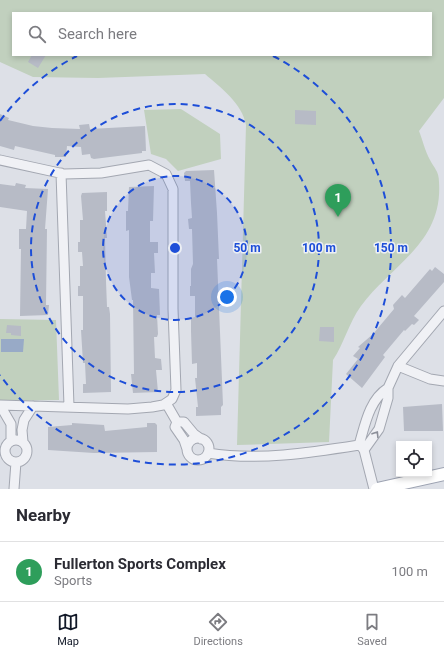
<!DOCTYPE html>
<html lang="en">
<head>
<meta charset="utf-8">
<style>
	:root { --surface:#fff; --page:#f7f7f7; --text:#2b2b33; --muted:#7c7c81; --line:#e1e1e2; --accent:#111827 }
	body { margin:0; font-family:Roboto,sans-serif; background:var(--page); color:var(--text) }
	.controls { position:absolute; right:12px; bottom:12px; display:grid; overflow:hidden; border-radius:0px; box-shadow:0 2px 6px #0003 }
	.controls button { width:36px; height:36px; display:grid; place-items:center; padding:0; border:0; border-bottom:1px solid var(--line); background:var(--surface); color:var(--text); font:20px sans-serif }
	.you { position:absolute; left:227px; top:297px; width:14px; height:14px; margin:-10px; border:3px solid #fff; border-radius:50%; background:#1a73e8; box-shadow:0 0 0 6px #1a73e833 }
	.badge { display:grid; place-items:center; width:26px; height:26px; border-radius:50%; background:var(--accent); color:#fff; font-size:13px; font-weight:700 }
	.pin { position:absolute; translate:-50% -33px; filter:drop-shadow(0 1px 2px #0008) }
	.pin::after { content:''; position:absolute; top:21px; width:14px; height:12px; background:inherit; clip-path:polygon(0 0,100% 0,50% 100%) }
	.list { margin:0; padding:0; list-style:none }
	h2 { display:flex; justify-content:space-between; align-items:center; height:52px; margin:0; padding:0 16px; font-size:17px }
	h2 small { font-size:13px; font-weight:400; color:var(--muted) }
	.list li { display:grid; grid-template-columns:26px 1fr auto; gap:12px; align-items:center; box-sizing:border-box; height:60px; padding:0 16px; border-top:1px solid var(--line) }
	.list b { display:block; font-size:15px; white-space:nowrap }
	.list p { margin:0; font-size:13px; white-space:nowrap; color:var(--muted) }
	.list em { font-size:13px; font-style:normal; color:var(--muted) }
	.icon { flex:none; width:22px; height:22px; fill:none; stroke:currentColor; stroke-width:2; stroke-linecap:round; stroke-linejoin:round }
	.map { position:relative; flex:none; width:444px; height:489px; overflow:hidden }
	.search { position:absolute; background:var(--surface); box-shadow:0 2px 6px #0003; left:12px; right:12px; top:12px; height:44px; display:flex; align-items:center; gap:10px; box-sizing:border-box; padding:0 14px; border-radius:0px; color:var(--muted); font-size:15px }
	.sheet { height:112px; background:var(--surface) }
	nav { display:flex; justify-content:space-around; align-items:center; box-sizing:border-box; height:56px; border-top:1px solid var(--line); background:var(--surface); font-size:11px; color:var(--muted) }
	nav a { display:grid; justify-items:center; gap:2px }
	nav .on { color:var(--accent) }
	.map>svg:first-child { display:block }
</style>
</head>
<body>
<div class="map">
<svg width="444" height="489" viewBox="0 0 444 489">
	<rect width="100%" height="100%" fill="#dde0e7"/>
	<path fill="#c1d0be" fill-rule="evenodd" d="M0 0H444V98L419 131C423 141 425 151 430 160 434 168 439 171 439 182 443 243 392 264 361 306 349 322 344 344 333 360L329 442 237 445 246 125C242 103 221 88 205 74L98 78 33 77 0 62ZM13 13H431V55H13Z
		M181 109 220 134 221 159 178 171 166 159 151 154 144 110Z
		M0 319 56 320 59 400 0 401Z"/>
	<path fill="#98aac7" d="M1 339H24L23 352H1Z"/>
	<path fill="#b7bbc6" d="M32 55H46L38 68 28 62Z
		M295 110 316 111V125L295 124Z
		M0 114 9 118 8 120 33 126 52 128 80 129 79 125 89 124 90 129 145 126 146 151H142V153L94 159 91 158 90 154 82 155 81 147 67 146 66 157H55V155L15 146 14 150 0 146Z
		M214 170 217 213 219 259H217L223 405 221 407V415L196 416V407H198L195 378H197V363L192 364 191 331V318L195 317V296H190V286H191V269L193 264 192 229H189L188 219 192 218 191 203 190 181H185L184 173 186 171Z
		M16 183 26 185 25 188 48 189 45 229H47L46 305H49L48 315 20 316 21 249H19V229H26L27 211 0 207V184L15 186Z
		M154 186 153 221H150V242H158V253H154L155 273H151V288L159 289 160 315H157L158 334 157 337H154L155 358 161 359 162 370H156L158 392 133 393 131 374H134L133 300H132L129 277V230L126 231V211H128L129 187Z
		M107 192V211H105L107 238H105L106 281 107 307H109L110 314 111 392 83 393V384H86L85 363H83L81 330H83V296H78V286H80V266H83L82 252H78V242H80V220H83L81 196 82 193Z
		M435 267 444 274V282L414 316 419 320 414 325 412 324 405 331 404 330 383 355 385 357 362 388 346 374 358 359 353 356 360 348 358 347 373 334 394 309 393 305 402 295 405 298 430 269 432 271Z
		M7 325 21 326V336L11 335V333H6Z
		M320 327H334V342L319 341Z
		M442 404 443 431H404L403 407Z
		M72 423 104 425 105 431 147 427V423H155L157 425V452L94 453 48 450V427L72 425Z"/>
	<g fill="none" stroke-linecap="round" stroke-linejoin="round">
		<g stroke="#a3a7b1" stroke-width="11">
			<path id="minor" d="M0 160 64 174 101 173 149 165 166 174 173 189V309L176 390 172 399 163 405 152 407 128 409 0 405
				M61 173 69 406
				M398 366 430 379 444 381
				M166 403 177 422 175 427 184 440 187 449
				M0 405 11 424V441
				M177 422H184L194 434 201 439
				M187 449a11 11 0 1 1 22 0a11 11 0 1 1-22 0Z
				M5 451a11 11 0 1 1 22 0a11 11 0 1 1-22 0Z
				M23 442 22 430 24 420 33 406
				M359 445C365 425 369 400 388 388
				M361 446 364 450 374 489
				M364 450 379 429 388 398V388L398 366 444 311
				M208 453C258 461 309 453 359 445
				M14 489 16 462"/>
		</g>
		<g stroke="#9da3b2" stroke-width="14">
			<path id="major" d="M377 489 444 474"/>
		</g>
		<use href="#minor" stroke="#f0f1f5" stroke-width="9"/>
		<use href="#major" stroke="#fff" stroke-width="12"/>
	</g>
	<defs><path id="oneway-chevron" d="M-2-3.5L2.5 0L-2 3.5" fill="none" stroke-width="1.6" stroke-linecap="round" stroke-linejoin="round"/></defs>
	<use stroke="#8c8f99" href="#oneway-chevron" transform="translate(376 434) rotate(-58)"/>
	<circle cx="175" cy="248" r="72" fill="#1d4ed8" fill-opacity=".12"/>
	<g fill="none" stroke="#1d4ed8" stroke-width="2" stroke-dasharray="7 5">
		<circle cx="175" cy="248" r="72"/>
		<circle cx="175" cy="248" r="144"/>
		<path d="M0 121A216 216 0 0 1 77 56M273 56A216 216 0 1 1 0 375"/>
	</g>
	<circle cx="175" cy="248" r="6" fill="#1d4ed8" stroke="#eceff4" stroke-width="2"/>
	<g font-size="12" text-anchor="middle" font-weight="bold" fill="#1d4ed8" stroke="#eceff4" stroke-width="3" stroke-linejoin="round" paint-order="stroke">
		<text x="247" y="252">50 m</text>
		<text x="319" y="252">100 m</text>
		<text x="391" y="252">150 m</text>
	</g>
</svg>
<div class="controls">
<button><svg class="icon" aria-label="locate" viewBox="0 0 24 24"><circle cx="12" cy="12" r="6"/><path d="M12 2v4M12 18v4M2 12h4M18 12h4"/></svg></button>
</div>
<div class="you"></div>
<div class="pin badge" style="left:338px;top:217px;background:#2e9e5b">1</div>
<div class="search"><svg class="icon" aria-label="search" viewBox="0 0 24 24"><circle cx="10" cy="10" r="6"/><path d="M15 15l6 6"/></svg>Search here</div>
</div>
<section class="sheet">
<h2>Nearby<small></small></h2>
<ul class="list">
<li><span class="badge" style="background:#2e9e5b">1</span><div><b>Fullerton Sports Complex</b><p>Sports</p></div><em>100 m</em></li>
</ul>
</section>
<nav>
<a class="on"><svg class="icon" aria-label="map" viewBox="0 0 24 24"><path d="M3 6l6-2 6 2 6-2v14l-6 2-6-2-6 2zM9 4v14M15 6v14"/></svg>Map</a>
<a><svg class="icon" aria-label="directions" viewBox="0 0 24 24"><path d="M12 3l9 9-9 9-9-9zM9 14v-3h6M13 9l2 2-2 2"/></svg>Directions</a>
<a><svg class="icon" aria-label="saved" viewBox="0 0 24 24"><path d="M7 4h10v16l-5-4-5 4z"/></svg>Saved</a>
</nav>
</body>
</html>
